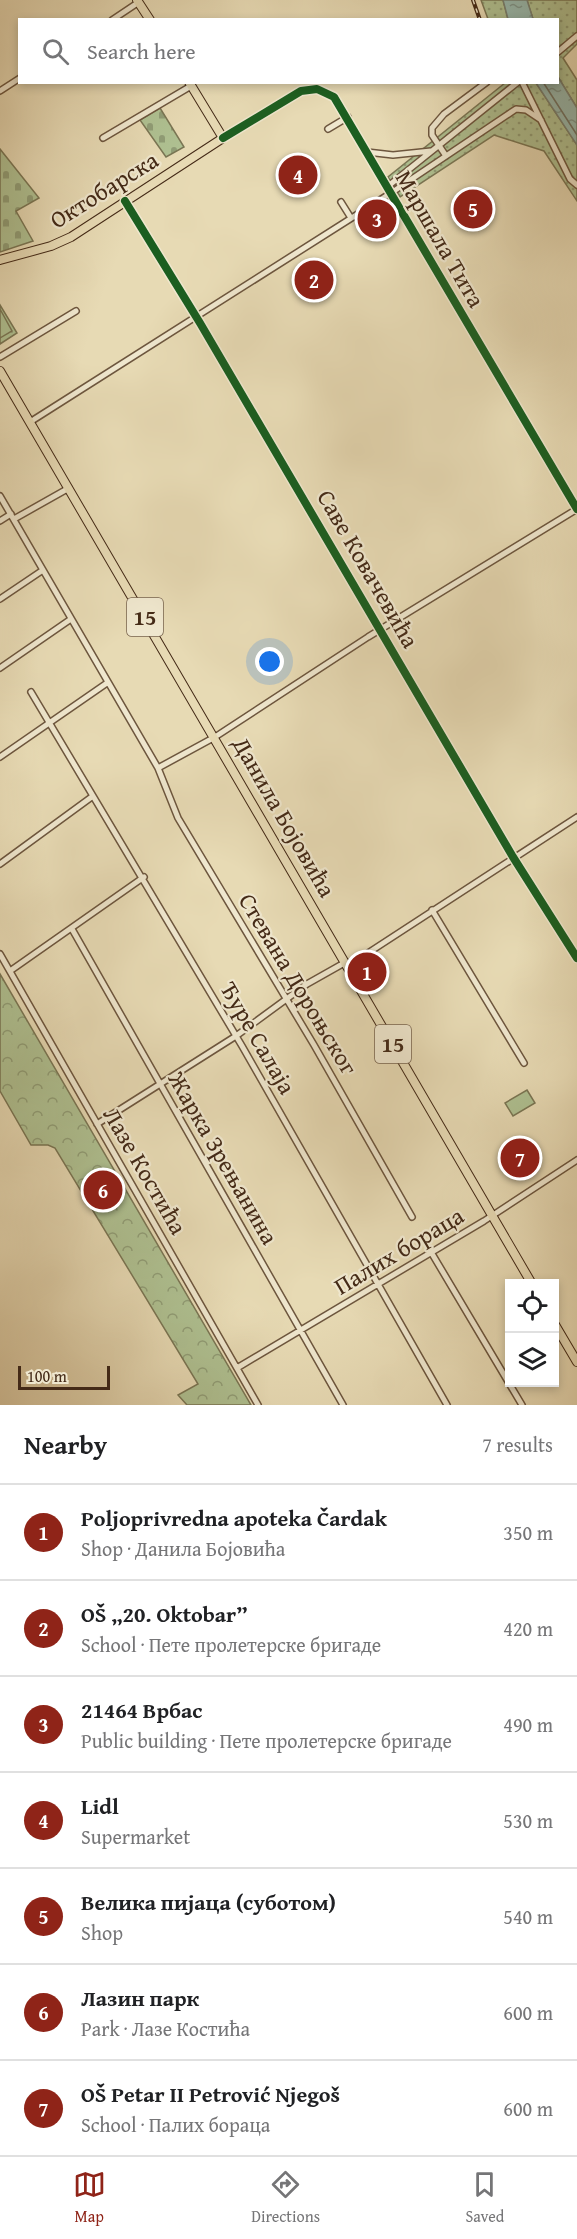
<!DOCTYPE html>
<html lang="en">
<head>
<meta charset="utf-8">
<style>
	:root { --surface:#fff; --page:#f2f2f2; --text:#202124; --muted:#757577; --line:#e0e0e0; --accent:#8f2418 }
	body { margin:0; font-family:"Gentium Book Plus",serif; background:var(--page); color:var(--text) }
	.controls { position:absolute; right:18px; bottom:18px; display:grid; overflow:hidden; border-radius:0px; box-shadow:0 3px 9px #0003 }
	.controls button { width:54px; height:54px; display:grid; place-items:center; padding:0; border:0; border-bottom:2px solid var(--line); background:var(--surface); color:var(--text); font:30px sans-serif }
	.scale { position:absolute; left:18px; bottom:15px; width:92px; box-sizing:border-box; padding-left:6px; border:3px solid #442a17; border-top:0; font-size:16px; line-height:21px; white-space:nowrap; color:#442a17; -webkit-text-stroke:4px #efe7ce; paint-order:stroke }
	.you { position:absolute; left:270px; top:662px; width:21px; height:21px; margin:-15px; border:4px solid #fff; border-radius:50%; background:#1a73e8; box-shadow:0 0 0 9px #1a73e833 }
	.badge { display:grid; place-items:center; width:39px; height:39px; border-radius:50%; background:var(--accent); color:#fff; font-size:20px; font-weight:700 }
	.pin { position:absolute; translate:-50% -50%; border:3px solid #fff; box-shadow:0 2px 6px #0006 }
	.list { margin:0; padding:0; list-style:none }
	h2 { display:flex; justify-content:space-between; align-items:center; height:78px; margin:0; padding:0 24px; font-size:26px }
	h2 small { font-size:20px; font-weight:400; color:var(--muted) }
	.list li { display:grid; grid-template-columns:39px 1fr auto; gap:18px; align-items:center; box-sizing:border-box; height:96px; padding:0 24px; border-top:2px solid var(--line) }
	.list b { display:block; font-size:22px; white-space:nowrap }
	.list p { margin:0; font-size:20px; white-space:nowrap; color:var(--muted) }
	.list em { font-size:20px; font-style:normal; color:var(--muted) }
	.icon { flex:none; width:33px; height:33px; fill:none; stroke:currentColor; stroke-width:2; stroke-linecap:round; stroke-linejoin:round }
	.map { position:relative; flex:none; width:577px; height:1405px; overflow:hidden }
	.search { position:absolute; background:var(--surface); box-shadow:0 3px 9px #0003; left:18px; right:18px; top:18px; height:66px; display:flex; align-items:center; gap:15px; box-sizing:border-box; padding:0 21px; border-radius:0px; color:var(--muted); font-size:22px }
	.sheet { height:750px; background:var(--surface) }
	nav { display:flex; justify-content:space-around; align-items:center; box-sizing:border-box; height:84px; border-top:2px solid var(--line); background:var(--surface); font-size:16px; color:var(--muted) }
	nav a { display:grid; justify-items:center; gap:3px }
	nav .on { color:var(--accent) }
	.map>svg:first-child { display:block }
</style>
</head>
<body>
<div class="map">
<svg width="577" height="1405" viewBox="0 0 577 1405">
	<defs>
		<pattern id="grass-dots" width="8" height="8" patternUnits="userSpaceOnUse" patternTransform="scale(1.5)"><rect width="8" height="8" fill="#afc192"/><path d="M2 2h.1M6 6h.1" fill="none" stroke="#909d76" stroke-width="1.8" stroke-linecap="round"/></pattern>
		<pattern id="cemetery-stones" width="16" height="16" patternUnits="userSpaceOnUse" patternTransform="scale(1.5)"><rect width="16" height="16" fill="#afc192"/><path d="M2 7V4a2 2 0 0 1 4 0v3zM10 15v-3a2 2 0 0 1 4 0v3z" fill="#909d76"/></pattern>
		<pattern id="park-crowns" width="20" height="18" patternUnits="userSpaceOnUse" patternTransform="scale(1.5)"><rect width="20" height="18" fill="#afc192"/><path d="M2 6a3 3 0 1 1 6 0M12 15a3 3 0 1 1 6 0" fill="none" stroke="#909d76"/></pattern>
		<pattern id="water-ripples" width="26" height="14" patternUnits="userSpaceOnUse" patternTransform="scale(1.5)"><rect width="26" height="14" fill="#97bab0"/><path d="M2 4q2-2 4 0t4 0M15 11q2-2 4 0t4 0" fill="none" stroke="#7d978e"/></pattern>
	</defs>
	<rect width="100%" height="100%" fill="#e7dab4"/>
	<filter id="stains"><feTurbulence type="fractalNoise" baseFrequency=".00333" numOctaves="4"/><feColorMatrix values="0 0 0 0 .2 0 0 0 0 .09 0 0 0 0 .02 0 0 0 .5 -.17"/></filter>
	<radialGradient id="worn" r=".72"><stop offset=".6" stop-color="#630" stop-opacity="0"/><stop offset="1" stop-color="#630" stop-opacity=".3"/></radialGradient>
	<path fill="url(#grass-dots)" stroke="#7a7654" stroke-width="1.5" d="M481 0H503L508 19H488Z
		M527 0H577V44L563 58 577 80V108L558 77V20L533 19Z
		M505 83H536L577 145V201L544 151 494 135 400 197 388 177Z"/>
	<path fill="url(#cemetery-stones)" stroke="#7a7654" stroke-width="1.5" d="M160 108 184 147 166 157 140 120Z
		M0 149 39 198 16 211 33 241 0 252Z"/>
	<path fill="url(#park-crowns)" stroke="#7a7654" stroke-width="1.5" d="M0 305 17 333 0 344Z
		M0 974 251 1405H187L178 1395 198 1384 55 1148 48 1145H31L0 1091Z"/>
	<path fill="#afc192" stroke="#7a7654" stroke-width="1.5" d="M0 309 12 331 0 338Z
		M527 1090 535 1103 513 1116 505 1103Z"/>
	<path fill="url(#water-ripples)" stroke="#768073" stroke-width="1.5" d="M503 0H527L533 19H508Z
		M558 77 577 108V145L536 83 558 82Z"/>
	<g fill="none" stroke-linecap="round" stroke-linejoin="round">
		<path stroke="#6e7264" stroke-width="1.5" d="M543 82 577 135"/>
		<g stroke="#6d563e" stroke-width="8">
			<path id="minor" d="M112 20 139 2
				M558 52 577 36
				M522 82 570 179 577 185
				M0 91 20 78
				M328 129 348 117
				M103 138 191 86
				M367 152 393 155 431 151
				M446 156 432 135V128L444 114 487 82
				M387 187 518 82
				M125 201 200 323 513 857 577 958
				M341 202 351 218
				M0 357 76 311
				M30 422 391 193 516 109 526 110 541 120
				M0 496 158 768 178 818 314 1045 412 1217
				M14 519 69 488
				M0 521 11 514
				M0 599 43 570
				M0 668 71 619
				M31 692 242 1046 447 1405
				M0 757 107 683
				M158 768 215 737 368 637 577 509
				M0 864 93 796
				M432 910 524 1063
				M72 929 343 1405
				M0 954 258 1405
				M348 966 577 817
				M10 971 144 877
				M97 1124 236 1036 307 984 346 962
				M431 1252 522 1405
				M237 1368 484 1221 577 1160"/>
		</g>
		<g stroke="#6d563e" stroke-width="9">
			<path id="tertiary" d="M223 138 301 91 317 89 334 97 577 509"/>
		</g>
		<g stroke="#442a17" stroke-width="10">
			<path id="primary" d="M137 0 150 20
				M0 260 51 246 71 237 223 138 189 82
				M0 371 532 1284
				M554 1323 577 1362"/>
		</g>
		<use href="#minor" stroke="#efe7ce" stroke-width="5"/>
		<use href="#tertiary" stroke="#efe7ce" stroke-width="7"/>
		<use href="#primary" stroke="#e7dab4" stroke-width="8"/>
		<g stroke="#442a17" stroke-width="4">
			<path id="rail" d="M473 0 480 20"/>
		</g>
		<use href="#rail" stroke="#efe7ce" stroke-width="1.5" stroke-dasharray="4.5" stroke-linecap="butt"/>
		<g stroke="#efe7ce" stroke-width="11">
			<path id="cycleway" d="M223 138 301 91 317 89 334 97 577 509
				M125 201 200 323 513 857 577 958"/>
		</g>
		<use href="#cycleway" stroke="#1b5e20" stroke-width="8"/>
	</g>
	<g text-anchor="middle" stroke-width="4.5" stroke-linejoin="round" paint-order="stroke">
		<g fill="#efe7ce" stroke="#77634e" stroke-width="1.5">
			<rect x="127" y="598" width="36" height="38" rx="4.5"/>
			<rect x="375" y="1025" width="36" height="38" rx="4.5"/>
		</g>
		<g font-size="22" font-weight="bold" fill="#442a17">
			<text x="145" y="625">15</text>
			<text x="393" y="1052">15</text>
		</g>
		<g font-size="24" fill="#442a17" stroke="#efe7ce">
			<text transform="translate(104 190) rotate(-32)" y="8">Октобарска</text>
			<text transform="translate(440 239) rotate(60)" y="8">Маршала Тита</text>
			<text transform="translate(368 569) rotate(60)" y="8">Саве Ковачевића</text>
			<text transform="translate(284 817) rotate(60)" y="8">Данила Бојовића</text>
			<text transform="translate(298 984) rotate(59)" y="8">Стевана Дороњског</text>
			<text transform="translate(258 1038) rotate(60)" y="8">Ђуре Салаја</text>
			<text transform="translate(223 1158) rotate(60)" y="8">Жарка Зрењанина</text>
			<text transform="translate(145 1171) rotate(60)" y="8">Лазе Костића</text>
			<text transform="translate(399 1251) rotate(-31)" y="8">Палих бораца</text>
		</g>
	</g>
	<rect width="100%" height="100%" filter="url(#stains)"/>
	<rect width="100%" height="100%" fill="url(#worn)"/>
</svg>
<div class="controls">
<button><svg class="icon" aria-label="locate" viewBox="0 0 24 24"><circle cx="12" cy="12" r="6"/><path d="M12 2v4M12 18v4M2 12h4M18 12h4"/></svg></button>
<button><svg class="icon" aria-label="layers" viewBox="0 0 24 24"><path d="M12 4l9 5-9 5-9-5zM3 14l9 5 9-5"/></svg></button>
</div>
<div class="scale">100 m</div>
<div class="you"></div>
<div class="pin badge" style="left:367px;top:972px">1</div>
<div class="pin badge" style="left:314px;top:280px">2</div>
<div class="pin badge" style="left:377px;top:219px">3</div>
<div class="pin badge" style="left:298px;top:175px">4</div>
<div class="pin badge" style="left:473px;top:209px">5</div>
<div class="pin badge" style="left:103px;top:1190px">6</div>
<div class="pin badge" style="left:520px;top:1158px">7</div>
<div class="search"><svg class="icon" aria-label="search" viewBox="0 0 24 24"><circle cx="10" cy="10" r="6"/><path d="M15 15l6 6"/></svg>Search here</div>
</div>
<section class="sheet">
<h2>Nearby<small>7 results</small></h2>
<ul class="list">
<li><span class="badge">1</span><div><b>Poljoprivredna apoteka Čardak</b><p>Shop · Данила Бојовића</p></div><em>350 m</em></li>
<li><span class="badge">2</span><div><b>OŠ „20. Oktobar”</b><p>School · Пете пролетерске бригаде</p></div><em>420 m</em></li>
<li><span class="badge">3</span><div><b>21464 Врбас</b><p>Public building · Пете пролетерске бригаде</p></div><em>490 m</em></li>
<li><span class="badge">4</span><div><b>Lidl</b><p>Supermarket</p></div><em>530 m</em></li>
<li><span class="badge">5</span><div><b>Велика пијаца (суботом)</b><p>Shop</p></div><em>540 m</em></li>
<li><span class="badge">6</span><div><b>Лазин парк</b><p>Park · Лазе Костића</p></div><em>600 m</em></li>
<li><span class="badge">7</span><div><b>OŠ Petar II Petrović Njegoš</b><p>School · Палих бораца</p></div><em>600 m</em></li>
</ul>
</section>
<nav>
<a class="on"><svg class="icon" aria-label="map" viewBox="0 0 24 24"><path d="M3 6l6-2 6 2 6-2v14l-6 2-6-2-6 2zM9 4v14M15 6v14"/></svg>Map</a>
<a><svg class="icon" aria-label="directions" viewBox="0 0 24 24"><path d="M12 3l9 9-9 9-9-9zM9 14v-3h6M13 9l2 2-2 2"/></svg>Directions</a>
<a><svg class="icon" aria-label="saved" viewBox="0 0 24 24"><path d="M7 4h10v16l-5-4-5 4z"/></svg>Saved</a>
</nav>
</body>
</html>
